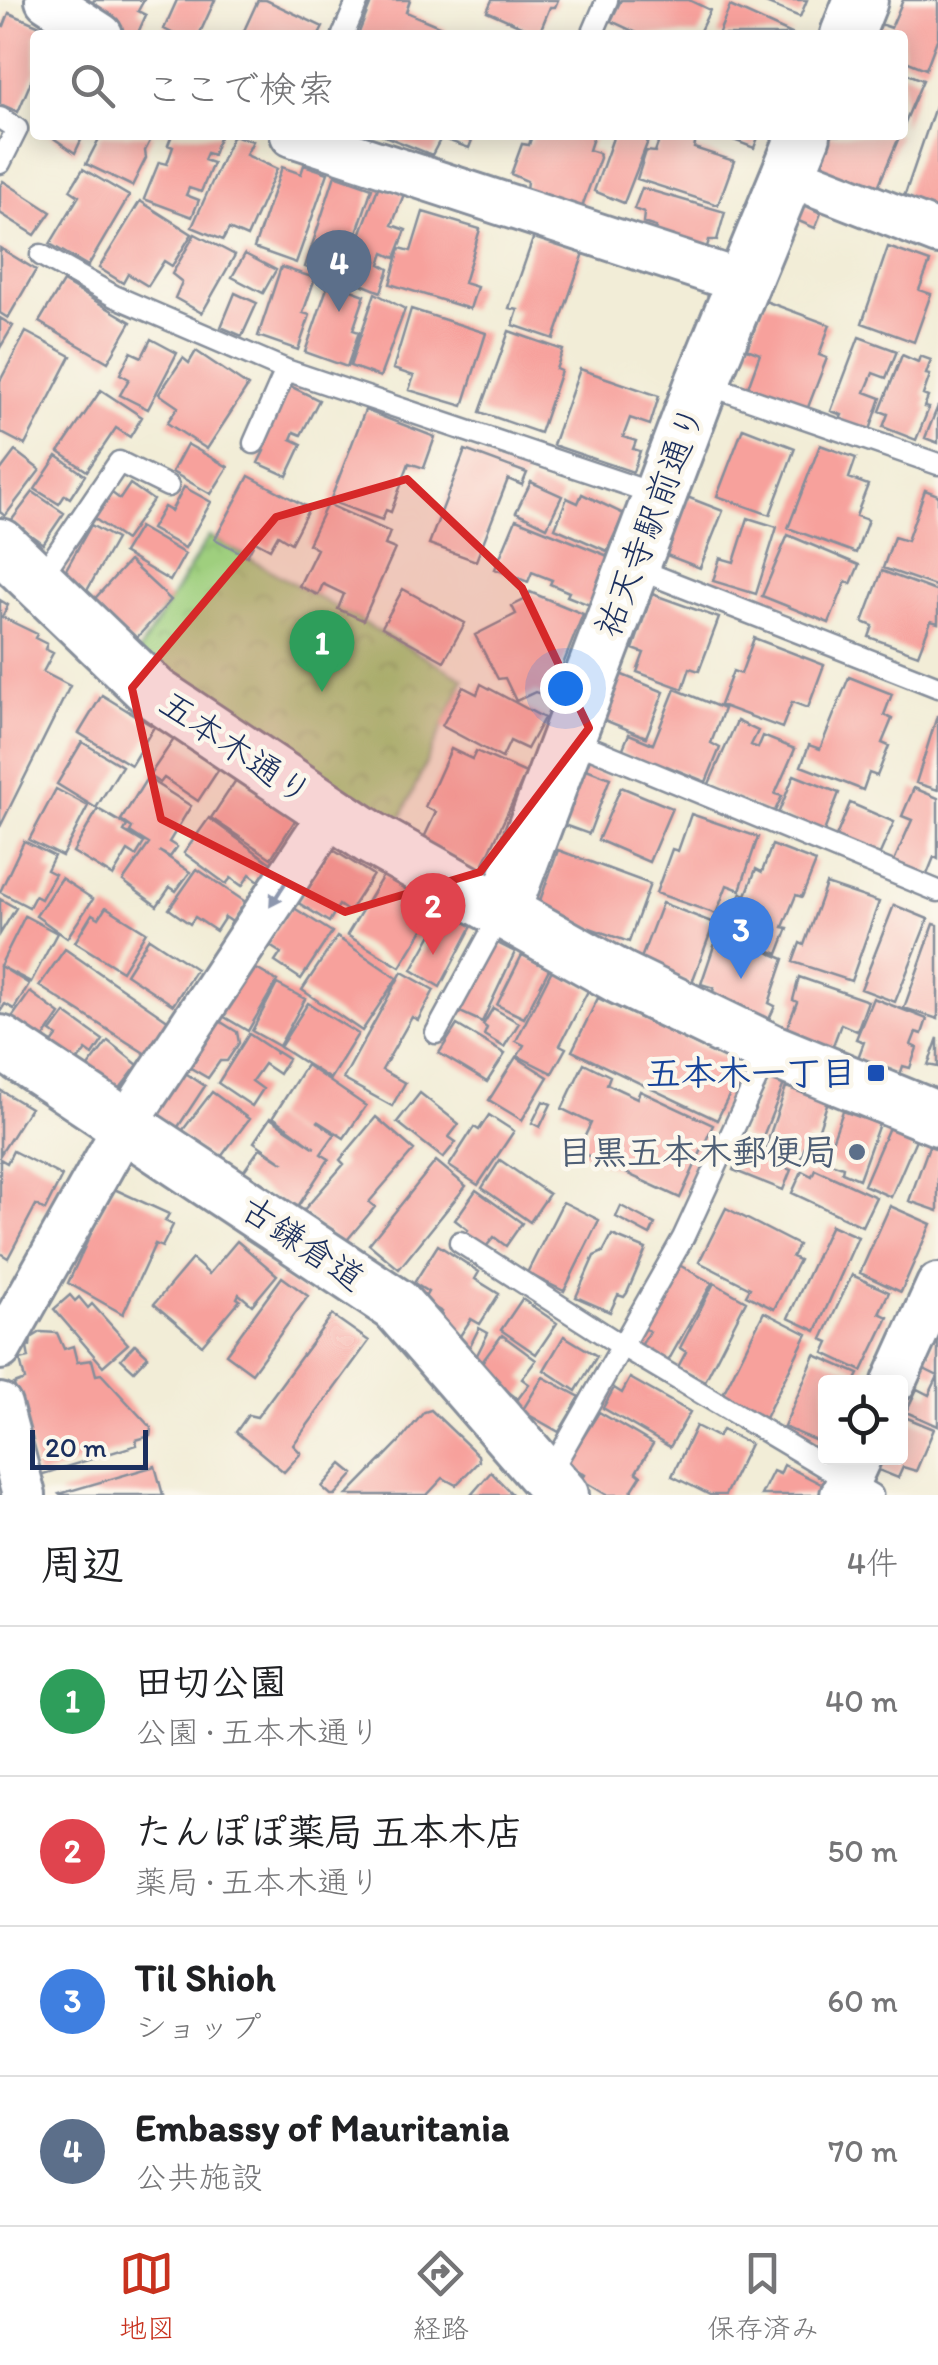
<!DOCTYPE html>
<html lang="ja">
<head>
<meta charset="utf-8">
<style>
	:root { --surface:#fff; --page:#f6f6f6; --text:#202124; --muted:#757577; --line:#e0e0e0; --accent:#c8321e }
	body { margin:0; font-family:Itim,"Klee One",sans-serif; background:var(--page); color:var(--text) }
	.controls { position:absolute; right:30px; bottom:30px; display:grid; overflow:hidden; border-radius:10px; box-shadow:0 5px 25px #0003 }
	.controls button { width:90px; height:90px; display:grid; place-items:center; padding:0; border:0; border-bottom:2px solid var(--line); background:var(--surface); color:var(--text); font:50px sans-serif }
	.scale { position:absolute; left:30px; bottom:25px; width:118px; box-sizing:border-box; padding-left:10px; border:5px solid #1b2f5e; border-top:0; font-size:28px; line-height:35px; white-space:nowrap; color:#1b2f5e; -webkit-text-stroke:8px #fbf7ec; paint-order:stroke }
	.you { position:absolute; left:565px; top:688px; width:35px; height:35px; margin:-25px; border:8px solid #fff; border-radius:50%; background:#1a73e8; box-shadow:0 0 0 15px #1a73e833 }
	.badge { display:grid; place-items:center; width:65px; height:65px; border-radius:50%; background:var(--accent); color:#fff; font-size:32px; font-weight:700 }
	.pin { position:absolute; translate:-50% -82px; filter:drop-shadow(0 2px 5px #0008) }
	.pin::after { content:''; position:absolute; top:52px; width:35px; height:30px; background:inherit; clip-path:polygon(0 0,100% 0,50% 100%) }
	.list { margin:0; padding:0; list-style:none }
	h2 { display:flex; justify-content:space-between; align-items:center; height:130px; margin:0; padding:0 40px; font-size:42px }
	h2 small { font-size:32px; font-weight:400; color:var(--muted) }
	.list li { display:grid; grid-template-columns:65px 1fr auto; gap:30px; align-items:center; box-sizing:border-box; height:150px; padding:0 40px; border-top:2px solid var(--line) }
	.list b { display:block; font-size:38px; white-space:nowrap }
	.list p { margin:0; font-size:32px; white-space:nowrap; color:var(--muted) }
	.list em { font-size:32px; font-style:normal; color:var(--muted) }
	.icon { flex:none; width:55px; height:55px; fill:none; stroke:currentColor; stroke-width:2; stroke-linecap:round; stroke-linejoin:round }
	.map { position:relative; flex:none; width:938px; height:1495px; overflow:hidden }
	.search { position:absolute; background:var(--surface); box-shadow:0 5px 25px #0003; left:30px; right:30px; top:30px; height:110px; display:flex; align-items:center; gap:25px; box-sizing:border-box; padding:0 35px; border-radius:10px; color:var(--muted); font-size:38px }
	.sheet { height:730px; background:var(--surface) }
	nav { display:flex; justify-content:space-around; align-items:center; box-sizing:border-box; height:140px; border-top:2px solid var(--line); background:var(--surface); font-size:28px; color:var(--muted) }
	nav a { display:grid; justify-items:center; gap:5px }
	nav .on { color:var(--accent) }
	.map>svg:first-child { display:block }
</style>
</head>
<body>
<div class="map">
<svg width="938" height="1495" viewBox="0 0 938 1495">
	<defs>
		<pattern id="park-crowns" width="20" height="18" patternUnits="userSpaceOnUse" patternTransform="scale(2.5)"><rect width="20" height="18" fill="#9fcf7e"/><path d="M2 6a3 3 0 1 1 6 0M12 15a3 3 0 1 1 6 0" fill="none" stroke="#88b26f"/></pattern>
	</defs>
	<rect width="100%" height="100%" fill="#fbf7ec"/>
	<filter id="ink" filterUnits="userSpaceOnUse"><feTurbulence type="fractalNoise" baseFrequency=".01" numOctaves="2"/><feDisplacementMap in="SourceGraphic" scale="20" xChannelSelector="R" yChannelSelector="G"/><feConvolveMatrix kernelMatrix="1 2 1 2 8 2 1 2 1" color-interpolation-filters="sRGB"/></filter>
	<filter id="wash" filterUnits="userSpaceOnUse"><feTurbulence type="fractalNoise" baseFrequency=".0048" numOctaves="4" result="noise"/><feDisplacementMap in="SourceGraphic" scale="40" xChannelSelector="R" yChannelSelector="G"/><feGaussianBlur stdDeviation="2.25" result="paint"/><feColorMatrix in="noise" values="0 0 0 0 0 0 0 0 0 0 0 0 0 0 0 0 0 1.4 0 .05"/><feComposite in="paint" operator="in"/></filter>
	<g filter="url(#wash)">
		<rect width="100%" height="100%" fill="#f2edd7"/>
		<path fill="url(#park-crowns)" stroke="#5d7f6e" stroke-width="2.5" d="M209 536 464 679 396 829 138 653Z"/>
		<g id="blocks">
			<path fill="#f7a19c" d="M94 0H144L138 11 146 15 137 35H114L105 31 113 17 91 6Z
				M177 0H215L199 35H176L164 29Z
				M258 0H266L323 27 319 35H242Z
				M372 0H410L406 12 446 29 444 35H358Z
				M492 0H558L555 7H550L539 34 487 11Z
				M621 0H689L710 10 698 35H641L611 21Z
				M758 0H807L800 17Z
				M903 0H938V37L926 69 903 60V35H875L880 24 891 28Z
				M730 6 794 35H718Z
				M9 13 52 31 51 35H35V72L18 112 0 104V25L4 26Z
				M903 72 923 80 903 127Z
				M937 101 938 210 936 215 902 203Z
				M49 135H79L82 138 75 153Z
				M101 135H153L145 151 146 158 132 186 86 164Z
				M172 135H220L213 155 207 153 204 160 213 163 201 192 189 188 186 195 199 200 192 217 144 199 159 162 167 164 173 147 168 145Z
				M233 135 253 141 246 155 277 169 247 237 229 229 223 240 192 227Z
				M382 135H474L469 148 441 138 432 155Z
				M532 135H594L589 150 599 153 600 158 579 215 525 198 527 181 511 174 522 144 529 145Z
				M614 135 650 136 624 203 594 191Z
				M661 135H680L696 140 694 148 734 161 718 205 637 179 646 151 655 152Z
				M721 135H759L754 148Z
				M824 135H900L874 196 810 170Z
				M304 165 328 173 296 263 254 248 282 167 301 174Z
				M83 169 129 196 88 266 50 244 79 196 70 190Z
				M335 175 372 188 355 238 348 235 335 277 305 267Z
				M3 181 51 212 35 235 0 213V186Z
				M379 185 404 194 392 225 406 230 395 258 384 253 380 264 389 269 381 292 344 277Z
				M642 188 725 212 717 240H709L704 257 653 243 656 227 643 223 644 213 634 209Z
				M140 201 192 234 172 266 164 261 148 286 128 274 123 283 99 268Z
				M800 203 821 213 815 228 794 219Z
				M423 212 480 229 464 283 477 287 470 309 390 284 400 248 411 251Z
				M195 234 235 255 202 313 175 298 182 282 172 274Z
				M534 236 584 253 554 339 513 325 518 310 509 308Z
				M888 247 930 262 919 290 931 294 914 342 862 323Z
				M0 248 36 270 8 318 0 313Z
				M245 254 276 270 263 293 232 277Z
				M281 267 315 278 303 313 310 315 298 350 258 336Z
				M63 282 131 322 108 362 39 322Z
				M329 282 365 295 353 330 359 332 347 367 305 352Z
				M235 293 257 303 242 336 221 327Z
				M375 293 405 309 380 377 350 366Z
				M765 301 830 325 819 355 827 358 807 410 748 387 760 354 747 349Z
				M411 309 486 333 463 406 409 390 414 376 393 369Z
				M0 318 13 326 0 348Z
				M509 331 563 350 556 369 561 371 540 433 480 412Z
				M26 332 71 356 25 445 0 432V381Z
				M859 337 897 351 886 378 873 373 865 392 881 398 869 433 839 422 842 415 831 411Z
				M151 339 177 353 148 409 120 395 129 379 120 374 131 352 142 357Z
				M196 351 248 386 207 449 167 423 178 407 159 394 183 358 189 363Z
				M902 355 918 362 920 356 931 360 926 374 930 375 923 395 928 397 924 407 929 408 916 440 883 427 888 414 880 411Z
				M580 369 659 396 650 425 630 418 623 437 636 441 633 449 640 451 633 472 553 445Z
				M290 386 319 400 301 435 294 432 291 439 302 444 287 476 258 463 264 451 256 447Z
				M101 390 142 417 130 437 116 428 87 471 59 452Z
				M938 406V443L925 438Z
				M365 410 435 437 424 468 409 463 391 512 386 510 382 520 330 501Z
				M743 428 795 448 770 515 717 496Z
				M187 444 228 467 211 494 172 472Z
				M820 445 856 458 849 478 868 485 856 516 868 520 856 553 788 528Z
				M465 450 527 473 522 485 508 479 476 561 429 544Z
				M15 451 40 470 5 516 0 512V471Z
				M57 456 85 475 70 498 65 495 59 504 35 489Z
				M249 476 309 508 291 543 278 535 270 549 255 541 247 556 215 539Z
				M531 482 562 496 547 527 516 512Z
				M130 484 153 500 125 540 95 519 112 493 120 499Z
				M184 487 211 502 185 548 151 529 164 507 171 511Z
				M925 490 938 495V587L883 568 894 537 907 541Z
				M33 492 64 513 43 544 11 521Z
				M582 494 624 514 607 551 555 528 567 498 578 503Z
				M687 497 723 511 700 568 664 554Z
				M327 504 390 532 385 545 395 549 363 620 338 609 344 594 323 584 318 595 299 586 317 549 308 544Z
				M748 518 777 527 756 594 713 581 720 558 734 562Z
				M516 519 613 558 592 606 567 596 569 592 550 584 552 580 532 572 528 582 495 569Z
				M91 525 116 539 85 594 60 580Z
				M139 527 185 554 170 581 123 553Z
				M788 535 859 565 851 584 846 581 829 623 762 596Z
				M129 561 171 600 131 644 89 605Z
				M882 571 938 592V623L931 621 918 655 869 637 873 626 863 622Z
				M403 589 465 623 444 661 382 627Z
				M530 592 583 614 550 697 535 692 516 701 505 678 498 679 475 635 516 614 512 606 526 599Z
				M652 594 719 618 699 671 690 668 683 689 637 672 644 653 633 649Z
				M0 600 8 605 2 617 37 634 35 638 47 644 45 649 53 653 43 672 70 686 0 827Z
				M754 638 824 665 808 708 792 702 782 728 720 705 733 671 741 674Z
				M620 674 664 692 646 737 602 719Z
				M849 677 892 694 884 715 892 719 882 743 889 746 877 776 869 773 863 790 801 766 809 745 820 749Z
				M481 684 544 718 527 749 510 741 502 758 442 726 463 687 477 694Z
				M675 689 724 709 711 743 720 748 706 782 667 766 664 771 621 753 629 734 653 744Z
				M102 695 154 727 131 765 79 733Z
				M937 716H938V790L916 783Z
				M737 721 758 731 751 745 758 748 763 736 795 749 775 794 782 796 773 815 708 786Z
				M174 739 219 769 198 801 164 778 160 783 149 776Z
				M82 742 122 766 96 808 57 784Z
				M451 749 472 759 476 751 526 773 481 870 422 842 436 812 425 807Z
				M581 767 610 778 589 834 561 824Z
				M794 775 839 793 823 834 778 814Z
				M147 778 191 806 169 842 177 847 170 857 159 851 190 872 176 891 170 887 157 906 123 881 149 844 130 832 132 828 121 820Z
				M236 780 296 819 271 858 211 818Z
				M621 787 672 808 649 862 598 840Z
				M914 788 938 798V859L934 857 926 877 893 863 912 820 902 816Z
				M56 789 88 806 62 856 29 840Z
				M850 803 894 822 878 858 835 839Z
				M98 809 127 826 124 831 144 843 136 856 128 851 113 876 73 852Z
				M691 814 758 837 740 890 727 885 716 914 656 893 672 849 678 851Z
				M209 818 271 863 259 881 250 874 242 886 231 878 226 884 184 853Z
				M24 841 54 856 47 870 55 874 41 899 35 896 29 907 0 892Z
				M772 845 816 862 802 897 796 895 783 927 788 928 778 954 732 937 784 959 769 1003 775 1006 769 1019 711 997 714 988 701 984 719 931 725 934 741 893 746 895 756 869 762 872Z
				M330 848 373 875 349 912 339 905 329 922 297 902Z
				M558 850 650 884 629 942 537 909Z
				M197 869 247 903 234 923 225 917 216 931 195 917 190 924 169 909Z
				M384 874 437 907 400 967 347 935Z
				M61 878 93 899 67 938 36 916Z
				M826 884 879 902 851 981 793 962 800 943 804 945Z
				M0 899 16 908 0 934Z
				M662 903 714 923 691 985 640 961Z
				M894 905 928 919 895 1002 861 989Z
				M291 906 332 932 301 979 275 962 281 953 267 944Z
				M106 907 146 932 122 971 75 942 92 914 99 918Z
				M445 911 473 924 440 987 412 970Z
				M25 916 57 933 31 982 0 966Z
				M934 924 938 925V1019L904 1008Z
				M337 937 397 978 362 1031 302 990Z
				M149 938 196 969 173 1005 126 974Z
				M493 941 515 952 482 1022 460 1012Z
				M65 949 169 1021 146 1054 39 986Z
				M522 955 549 969 524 1018 497 1005Z
				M246 963 277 981 248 1031 216 1012Z
				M0 966 29 984 14 1009 5 1004 0 1012Z
				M552 970 589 989 560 1045 566 1048 552 1073 518 1056 524 1045 516 1041Z
				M402 972 434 990 418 1020 412 1017 382 1070 405 1083 392 1106 343 1079Z
				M799 977 868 1001 857 1031 841 1024 831 1051 785 1033 797 1002 793 1000Z
				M277 984 305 999 279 1046 252 1031Z
				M30 992 60 1014 39 1045 8 1023Z
				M598 998 743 1067 717 1120 572 1051Z
				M873 998 927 1019 922 1034 916 1032 911 1045 917 1048 910 1068 903 1066 900 1075 858 1058 864 1042 856 1039Z
				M308 1003 358 1034 330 1079 280 1047Z
				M493 1008 519 1023 504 1047 484 1035 487 1028 483 1025Z
				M65 1013 103 1040 93 1055 86 1050 72 1068 47 1050 57 1036 51 1032Z
				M213 1017 237 1032 239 1043 227 1061H220L208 1078 184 1064Z
				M457 1025 505 1054 487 1082 439 1053Z
				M249 1034 276 1052 275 1054 277 1052 288 1059 279 1074 264 1064 252 1081 263 1089 252 1106 218 1083Z
				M938 1038V1067L928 1065Z
				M108 1041 138 1065 114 1096 84 1072Z
				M516 1057 548 1077 522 1120 489 1100Z
				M584 1063 610 1076 607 1084 637 1098 640 1091 713 1125 680 1198 578 1151 591 1123 562 1109Z
				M306 1065 366 1106 344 1138 317 1121 335 1134 321 1154 329 1159 295 1211 241 1175 260 1148 284 1163 254 1142 270 1118 315 1148 273 1117Z
				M175 1066 205 1086 174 1133 147 1108Z
				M766 1076 784 1084 760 1144 742 1137Z
				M786 1087 828 1101 815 1141 808 1138 800 1161 765 1149Z
				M0 1090 30 1108 0 1155Z
				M212 1092 249 1119 221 1157 214 1152 209 1158 179 1135Z
				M420 1093 459 1124 449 1137 456 1142 443 1158 397 1122Z
				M543 1101 551 1104 540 1127 532 1123Z
				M843 1111 879 1124 859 1179 842 1172 843 1167 825 1161Z
				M489 1115 514 1131 478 1185 449 1166 474 1127 479 1130Z
				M376 1117 414 1150 369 1202 375 1207 342 1246 302 1212 344 1164 340 1160Z
				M890 1125 917 1137 891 1197 864 1185Z
				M929 1146 938 1149V1211L909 1201Z
				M741 1150 791 1170 783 1190 733 1170Z
				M13 1151 62 1176 45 1210 36 1205 8 1258 0 1253V1159L7 1163Z
				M500 1160 549 1194 530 1222 482 1188Z
				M436 1161 466 1186 399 1269 369 1244Z
				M815 1169 876 1197 862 1226 792 1193 802 1171 812 1176Z
				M112 1188 169 1214 165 1221 173 1225 162 1247 155 1244 123 1314 68 1283Z
				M476 1190 522 1223 506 1246 494 1237 485 1248 465 1234 468 1230 455 1220Z
				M563 1202 599 1220 564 1291 527 1273Z
				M621 1206 655 1224 650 1235 616 1217Z
				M890 1206 931 1224 901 1292 860 1273Z
				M726 1208 798 1245 792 1257 799 1260 774 1309 746 1295 750 1288 699 1262Z
				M831 1225 858 1237 816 1331 788 1318Z
				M612 1235 646 1249 627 1293 624 1297 618 1295 610 1312 576 1297 594 1256 603 1252Z
				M237 1241 277 1275 252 1305 239 1294 237 1298 240 1300 202 1345 154 1304 192 1259 209 1274Z
				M438 1245 479 1272 475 1279 499 1294 480 1324 471 1319 460 1336 437 1321 442 1312 423 1301 428 1292 414 1283Z
				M679 1265 712 1283 667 1363 640 1348 649 1331 643 1328Z
				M852 1275 889 1292 879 1313 888 1317 862 1371 824 1353 829 1342 822 1339Z
				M282 1277 308 1296 252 1373 226 1354Z
				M714 1283 746 1301 705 1381 678 1367 686 1352 680 1348Z
				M70 1295 75 1301 79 1297 88 1308 92 1304 128 1344 103 1366 54 1309Z
				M522 1299 557 1323 536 1354 501 1330Z
				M764 1312 807 1334 765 1418 722 1396Z
				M332 1315 369 1341 293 1445 301 1453 284 1472 236 1432 248 1415 257 1417Z
				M479 1328 488 1333 475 1359 466 1354Z
				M41 1332 57 1333 64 1349 73 1346 77 1362 92 1360 96 1375 101 1374 151 1428 150 1436 136 1440 137 1445 37 1476 14 1384 25 1380 20 1360 29 1358 27 1348 30 1346 31 1338Z
				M938 1332V1426L906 1412 917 1389 929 1395 938 1376 922 1368Z
				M502 1335 536 1360 522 1379 529 1384 518 1399 477 1369Z
				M564 1336 597 1356 576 1391 544 1370Z
				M135 1344 148 1356 134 1371 121 1359Z
				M815 1355 859 1374 855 1382H826V1445L784 1427Z
				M543 1377 580 1397 559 1432 522 1411Z
				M630 1378 690 1412 670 1447 603 1408 614 1388 622 1393Z
				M431 1410 478 1455 479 1461 456 1485 443 1478 427 1495H347L401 1440 424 1412Z
				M599 1412 653 1444 636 1472 641 1476 629 1495H607L582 1480 585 1475 567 1463Z
				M900 1415 934 1429 916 1471 903 1467 898 1478 876 1469 880 1458H900Z
				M696 1426 718 1437 722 1430 750 1444 725 1495H710L672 1476Z
				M342 1464 354 1474 335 1495H331L322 1487Z
				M784 1465 829 1488 826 1495H761L773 1471 780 1474Z
				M155 1466 163 1495H60L59 1494Z
				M491 1472 513 1495H471Z"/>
		</g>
	</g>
	<g filter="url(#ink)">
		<use href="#blocks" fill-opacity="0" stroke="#868e9a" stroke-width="2.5"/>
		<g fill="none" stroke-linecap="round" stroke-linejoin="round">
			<g stroke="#868e9a" stroke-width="25">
				<path id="service" d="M343 35 358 0
					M592 35 607 0
					M0 118 17 129 0 163
					M41 255 114 296 286 370 658 495
					M703 383 938 464
					M254 443 286 370
					M635 568 938 687
					M39 580 119 462 168 486
					M570 739 938 891
					M436 1033 502 912
					M460 1242 622 1346 872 1495
					M547 1478 683 1238 769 1052"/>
			</g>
			<g stroke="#868e9a" stroke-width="48">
				<path id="minor" d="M47 0 101 35
					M292 135 742 282
					M787 174 938 233
					M0 1348 126 1124 331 813
					M894 1382 938 1285
					M0 1405 24 1495
					M842 1495 859 1458"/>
			</g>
			<g stroke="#868e9a" stroke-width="58">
				<path id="tertiary" d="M847 35 861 0
					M0 545 154 693 371 838 621 978 770 1050 938 1119
					M503 911 702 383 804 135
					M0 1042 396 1305 562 1495"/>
			</g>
			<use href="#service" stroke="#fff" stroke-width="20"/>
			<use href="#minor" stroke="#fff" stroke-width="42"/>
			<use href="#tertiary" stroke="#fff" stroke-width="52"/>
		</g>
		<defs><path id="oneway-solid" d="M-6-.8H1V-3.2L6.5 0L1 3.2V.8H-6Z" transform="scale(2.5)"/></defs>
		<use fill="#8d97ae" href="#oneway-solid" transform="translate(278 894) rotate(123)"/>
	</g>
	<path fill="#d62828" fill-opacity="0.2" stroke="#d62828" stroke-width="8" stroke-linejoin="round" d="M407 479 522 588 589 728 480 872 345 912 161 819 132 688 276 517Z"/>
	<rect fill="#1a4fb4" stroke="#fbf7ec" stroke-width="4" x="866" y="1063" width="20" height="20" rx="5"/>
	<circle fill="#5c6f8a" stroke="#fbf7ec" stroke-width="4" cx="857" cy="1152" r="10"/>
	<g text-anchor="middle" stroke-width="9" stroke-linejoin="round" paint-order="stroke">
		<g font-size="35" fill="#1b2f5e" stroke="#fbf7ec">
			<text transform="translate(650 521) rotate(-69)" y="12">祐天寺駅前通り</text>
			<text transform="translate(236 748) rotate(34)" y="12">五本木通り</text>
			<text transform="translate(303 1243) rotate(34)" y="12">古鎌倉道</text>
		</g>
		<g font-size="35" font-weight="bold" fill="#164399" stroke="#fbf7ec" text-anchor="end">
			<text x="856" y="1085">五本木一丁目</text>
		</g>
		<g font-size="35" font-weight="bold" fill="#4e5e75" stroke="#fbf7ec" text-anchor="end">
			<text x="837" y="1164">目黒五本木郵便局</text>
		</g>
	</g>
</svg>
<div class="controls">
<button><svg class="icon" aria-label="locate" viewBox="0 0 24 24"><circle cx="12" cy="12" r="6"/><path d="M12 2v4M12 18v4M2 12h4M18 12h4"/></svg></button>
</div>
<div class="scale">20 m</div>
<div class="you"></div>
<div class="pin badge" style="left:322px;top:692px;background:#2e9e5b">1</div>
<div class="pin badge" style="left:433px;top:955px;background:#e0444e">2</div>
<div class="pin badge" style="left:741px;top:979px;background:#3f7fe0">3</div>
<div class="pin badge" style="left:339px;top:312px;background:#5c6f8a">4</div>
<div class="search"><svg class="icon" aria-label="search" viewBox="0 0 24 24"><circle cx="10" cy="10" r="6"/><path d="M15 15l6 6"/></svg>ここで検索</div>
</div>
<section class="sheet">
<h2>周辺<small>4件</small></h2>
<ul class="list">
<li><span class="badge" style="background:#2e9e5b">1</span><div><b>田切公園</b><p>公園 · 五本木通り</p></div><em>40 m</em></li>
<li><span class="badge" style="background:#e0444e">2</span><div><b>たんぽぽ薬局 五本木店</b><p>薬局 · 五本木通り</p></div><em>50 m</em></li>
<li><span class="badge" style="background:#3f7fe0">3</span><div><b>Til Shioh</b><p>ショップ</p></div><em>60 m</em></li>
<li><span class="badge" style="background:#5c6f8a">4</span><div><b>Embassy of Mauritania</b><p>公共施設</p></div><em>70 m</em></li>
</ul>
</section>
<nav>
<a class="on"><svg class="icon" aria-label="map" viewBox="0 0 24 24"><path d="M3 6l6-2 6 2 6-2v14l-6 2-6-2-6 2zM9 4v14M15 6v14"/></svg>地図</a>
<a><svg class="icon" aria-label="directions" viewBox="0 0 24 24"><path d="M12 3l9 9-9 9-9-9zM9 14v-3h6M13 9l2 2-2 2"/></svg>経路</a>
<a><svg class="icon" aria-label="saved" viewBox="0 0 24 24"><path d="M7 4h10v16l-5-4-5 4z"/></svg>保存済み</a>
</nav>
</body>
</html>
